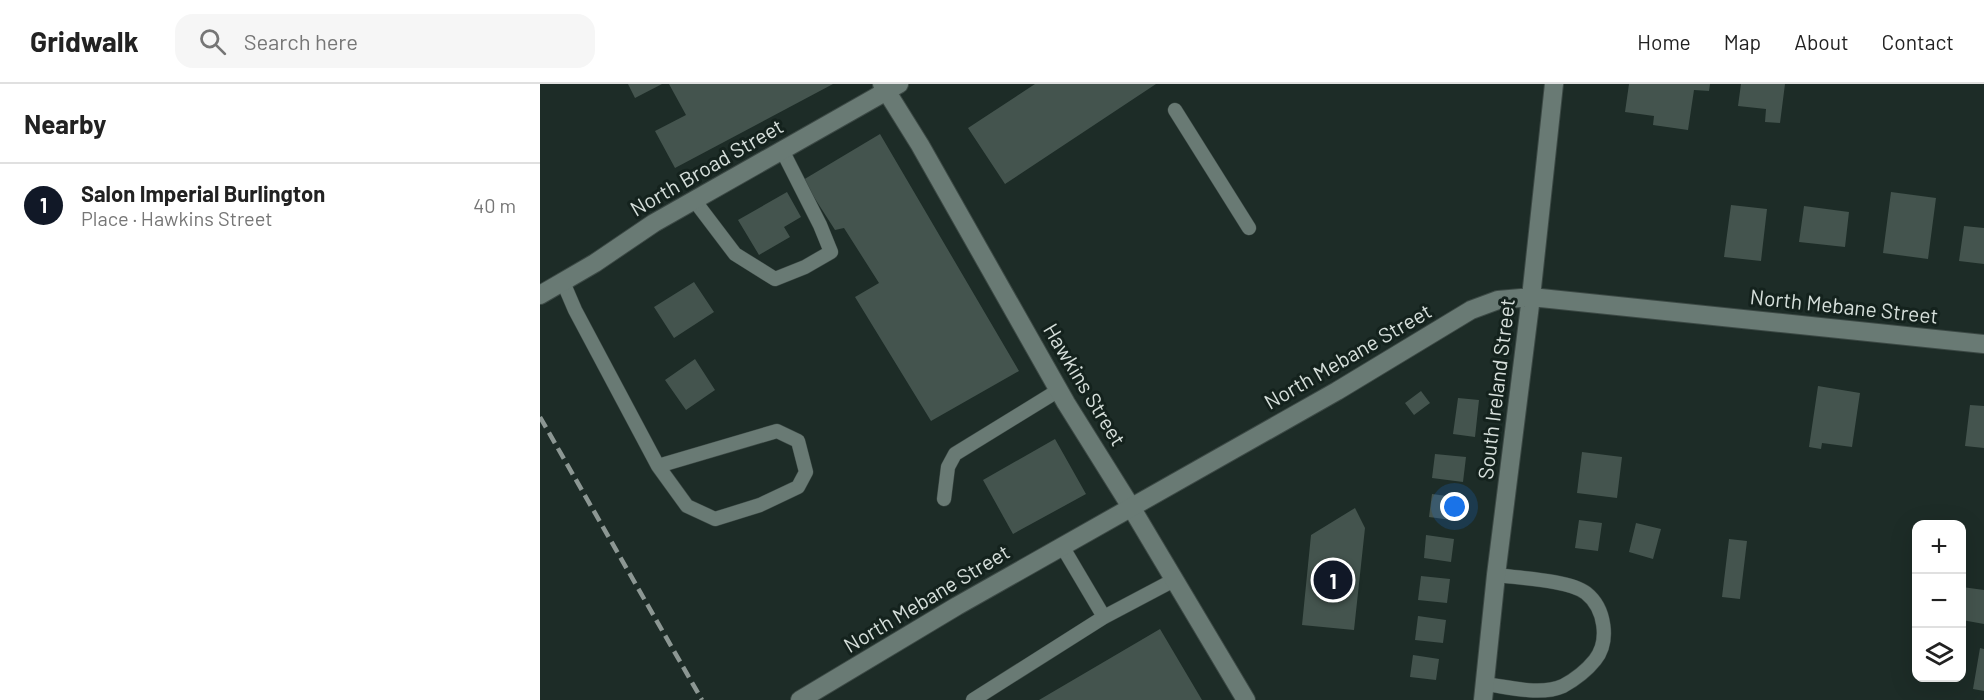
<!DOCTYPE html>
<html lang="en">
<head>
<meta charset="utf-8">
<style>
	:root { --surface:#fff; --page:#f6f6f6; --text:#222; --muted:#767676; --line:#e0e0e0; --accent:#111827 }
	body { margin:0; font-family:Barlow,sans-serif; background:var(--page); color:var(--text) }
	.controls { position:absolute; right:18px; bottom:18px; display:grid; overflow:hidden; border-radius:12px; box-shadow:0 6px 24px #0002 }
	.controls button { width:54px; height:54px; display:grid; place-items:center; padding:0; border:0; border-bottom:2px solid var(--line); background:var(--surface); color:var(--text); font:30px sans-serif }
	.you { position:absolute; left:915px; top:423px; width:21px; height:21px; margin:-15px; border:4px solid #fff; border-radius:50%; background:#1a73e8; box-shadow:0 0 0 9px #1a73e833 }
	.badge { display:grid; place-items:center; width:39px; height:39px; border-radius:50%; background:var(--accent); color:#fff; font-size:20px; font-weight:700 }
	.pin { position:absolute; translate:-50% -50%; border:3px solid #fff; box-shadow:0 2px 6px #0006 }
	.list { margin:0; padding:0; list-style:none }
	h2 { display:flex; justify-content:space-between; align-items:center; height:78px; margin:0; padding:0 24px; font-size:26px }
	h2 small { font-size:20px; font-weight:400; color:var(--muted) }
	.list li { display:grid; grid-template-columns:39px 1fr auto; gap:18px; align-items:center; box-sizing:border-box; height:84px; padding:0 24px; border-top:2px solid var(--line) }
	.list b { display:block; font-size:22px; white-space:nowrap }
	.list p { margin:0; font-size:20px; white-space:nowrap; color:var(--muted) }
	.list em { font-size:20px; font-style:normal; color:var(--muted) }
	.icon { flex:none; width:33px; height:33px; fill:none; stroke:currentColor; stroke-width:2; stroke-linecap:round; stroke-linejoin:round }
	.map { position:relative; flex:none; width:1444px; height:616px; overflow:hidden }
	header { display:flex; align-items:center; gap:36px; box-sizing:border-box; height:84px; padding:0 30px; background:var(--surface); border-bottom:2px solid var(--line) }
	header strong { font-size:28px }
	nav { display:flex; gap:33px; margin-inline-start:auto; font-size:21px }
	.search { width:420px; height:54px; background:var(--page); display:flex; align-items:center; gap:15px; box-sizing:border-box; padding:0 21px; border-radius:18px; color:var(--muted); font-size:22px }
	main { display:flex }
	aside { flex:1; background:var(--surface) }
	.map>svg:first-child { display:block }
</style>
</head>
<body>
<header>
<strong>Gridwalk</strong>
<div class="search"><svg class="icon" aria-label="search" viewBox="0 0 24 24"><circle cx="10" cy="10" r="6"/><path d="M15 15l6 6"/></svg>Search here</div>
<nav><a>Home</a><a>Map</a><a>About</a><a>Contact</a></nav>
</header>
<main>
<aside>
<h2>Nearby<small></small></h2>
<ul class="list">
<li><span class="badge">1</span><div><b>Salon Imperial Burlington</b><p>Place · Hawkins Street</p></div><em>40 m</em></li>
</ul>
</aside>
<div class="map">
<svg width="1444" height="616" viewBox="0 0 1444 616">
	<rect width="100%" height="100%" fill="#1d2c27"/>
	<path fill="#44544e" d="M88 0H122L95 14Z
		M129 0H293L135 84 115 47 146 31Z
		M495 0H616L465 100 428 44Z
		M1089 0H1170L1169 7 1154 6 1148 46 1113 41 1114 32 1085 28Z
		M1201 0H1245L1240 39 1225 38 1226 25 1198 22Z
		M340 50 479 287 391 337 315 213 339 199 304 144 295 146 263 96Z
		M247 108 261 133 244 143 250 153 219 171 198 136Z
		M1351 108 1396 114 1388 175 1343 169Z
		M1191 121 1227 125 1221 177 1184 173Z
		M1264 122 1309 128 1305 163 1259 158Z
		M1424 142 1444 144V180L1419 177Z
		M154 198 174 228 134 254 114 223Z
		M155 275 175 306 146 326 125 296Z
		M1278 302 1320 309 1312 363 1282 359 1281 365 1269 363Z
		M881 307 890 319 874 331 865 319Z
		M918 314 939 316 935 353 913 350Z
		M1430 321 1444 322V364L1425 362Z
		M515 355 546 410 473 450 443 396Z
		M1042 368 1082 373 1077 414 1037 409Z
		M895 370 926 373 923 398 892 394Z
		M892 410 922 414 919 437 889 433Z
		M815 424 825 444 814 546 762 541 771 451Z
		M1039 436 1062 439 1058 467 1035 464Z
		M1096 439 1121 445 1113 475 1089 468Z
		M886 451 914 455 911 478 884 474Z
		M1189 455 1207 457 1200 515 1182 513Z
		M881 492 910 495 907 519 878 516Z
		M1422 503 1444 506V540L1422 536Z
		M878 532 906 536 903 559 875 556Z
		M620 545 662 616H499Z
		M1440 564 1444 565V607L1433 605Z
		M873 571 899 575 896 596 870 593Z"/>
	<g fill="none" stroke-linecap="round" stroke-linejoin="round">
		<g stroke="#3c4945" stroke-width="15">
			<path id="lane" d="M635 26 709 144
				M154 116 195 170 235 195 265 183 291 168 280 141 242 66
				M23 198 35 226 118 382
				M237 347 258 357 266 388 258 403 220 421 175 435 147 422 118 382Z
				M404 415 408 383 415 370 519 306
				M564 533 634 496
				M945 600C969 603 1000 612 1023 602 1034 596 1047 586 1055 576 1070 557 1065 524 1046 509 1030 496 978 494 956 491
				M433 616 564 533 522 462"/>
		</g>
		<g stroke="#3c4945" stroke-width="20">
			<path id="street" d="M342 0 380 61 526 319 591 423 706 616
				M0 211 55 179 114 139 359 0"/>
		</g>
		<g stroke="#3c4945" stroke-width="20">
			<path id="secondary" d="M260 616 417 522 797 307 931 226 958 216 991 213 1444 260
				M943 616 956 491 991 213 1014 0"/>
		</g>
		<use href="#lane" stroke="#697a74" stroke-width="14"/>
		<use href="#street" stroke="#697a74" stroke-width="18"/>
		<use href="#secondary" stroke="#697a74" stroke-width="18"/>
		<path stroke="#8c9793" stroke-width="4.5" stroke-dasharray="12 6" stroke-linecap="butt" d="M0 333 162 616"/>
	</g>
	<g text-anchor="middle" stroke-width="6" stroke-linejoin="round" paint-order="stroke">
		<g font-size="21" fill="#d7e0dc" stroke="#14221d">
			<text transform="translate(167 84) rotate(-30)" y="7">North Broad Street</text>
			<text transform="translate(1304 223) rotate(6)" y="7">North Mebane Street</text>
			<text transform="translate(808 273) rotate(-30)" y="7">North Mebane Street</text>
			<text transform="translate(544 301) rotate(59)" y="7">Hawkins Street</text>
			<text transform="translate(957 305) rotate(-83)" y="7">South Ireland Street</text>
			<text transform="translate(387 515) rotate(-31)" y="7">North Mebane Street</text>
		</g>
	</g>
</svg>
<div class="controls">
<button>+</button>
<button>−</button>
<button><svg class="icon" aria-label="layers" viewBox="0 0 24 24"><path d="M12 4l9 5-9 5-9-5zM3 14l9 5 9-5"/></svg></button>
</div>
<div class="you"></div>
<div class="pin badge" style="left:793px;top:496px">1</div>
</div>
</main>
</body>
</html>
